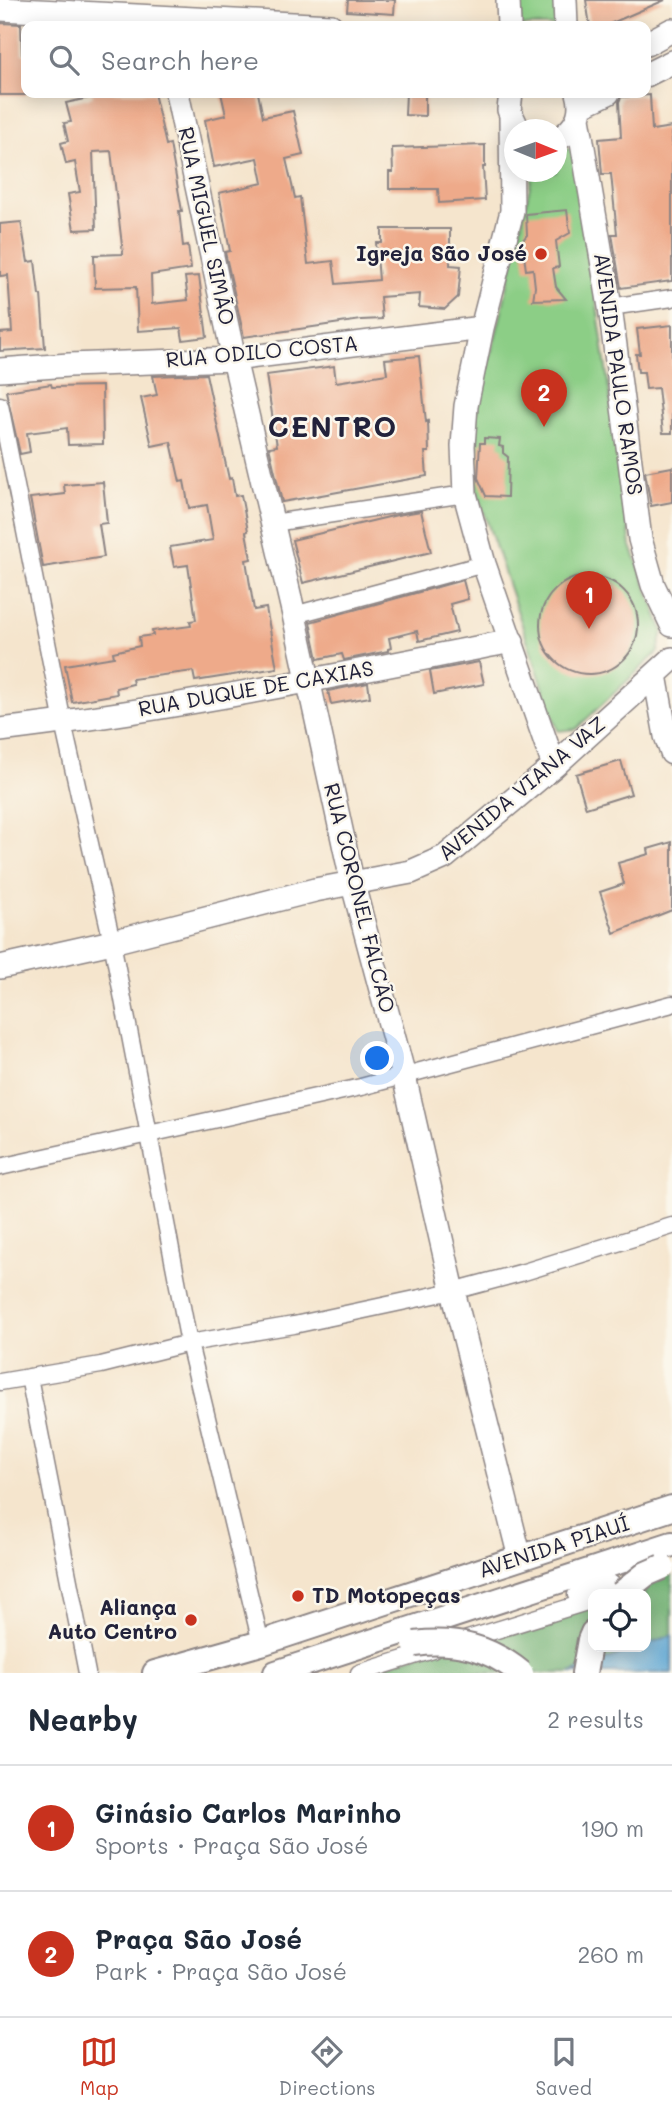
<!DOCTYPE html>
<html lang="en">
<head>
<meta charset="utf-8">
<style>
	:root { --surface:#fff; --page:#f6f6f7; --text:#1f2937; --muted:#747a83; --line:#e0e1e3; --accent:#c8321e }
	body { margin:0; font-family:Mali,sans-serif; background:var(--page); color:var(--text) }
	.controls { position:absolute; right:21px; bottom:21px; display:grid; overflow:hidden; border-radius:14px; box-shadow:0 4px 18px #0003 }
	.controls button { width:63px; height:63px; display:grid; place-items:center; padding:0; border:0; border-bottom:2px solid var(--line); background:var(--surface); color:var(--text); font:35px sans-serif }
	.compass { position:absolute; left:504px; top:119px; width:63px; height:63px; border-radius:50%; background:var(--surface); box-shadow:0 4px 18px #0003; rotate:91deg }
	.you { position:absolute; left:378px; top:1059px; width:24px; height:24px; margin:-18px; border:5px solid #fff; border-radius:50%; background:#1a73e8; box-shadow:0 0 0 10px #1a73e833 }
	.badge { display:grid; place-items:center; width:46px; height:46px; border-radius:50%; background:var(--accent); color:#fff; font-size:23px; font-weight:700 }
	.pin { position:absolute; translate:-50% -58px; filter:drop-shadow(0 2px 4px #0008) }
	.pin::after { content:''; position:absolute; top:37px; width:24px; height:21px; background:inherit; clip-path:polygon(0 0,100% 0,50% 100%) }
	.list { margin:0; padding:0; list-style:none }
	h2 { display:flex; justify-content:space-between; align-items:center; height:91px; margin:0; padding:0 28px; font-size:30px }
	h2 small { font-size:23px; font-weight:400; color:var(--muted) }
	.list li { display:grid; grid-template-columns:46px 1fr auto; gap:21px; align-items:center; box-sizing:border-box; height:126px; padding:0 28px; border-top:2px solid var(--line) }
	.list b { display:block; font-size:26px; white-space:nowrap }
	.list p { margin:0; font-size:23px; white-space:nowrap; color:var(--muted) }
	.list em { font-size:23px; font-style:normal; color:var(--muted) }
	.icon { flex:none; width:38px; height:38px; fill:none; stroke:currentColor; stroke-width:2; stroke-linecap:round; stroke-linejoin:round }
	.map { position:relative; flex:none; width:672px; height:1673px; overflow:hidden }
	.search { position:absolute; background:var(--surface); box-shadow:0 4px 18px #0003; left:21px; right:21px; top:21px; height:77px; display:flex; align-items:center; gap:18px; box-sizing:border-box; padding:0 24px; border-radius:14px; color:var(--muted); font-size:26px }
	.sheet { height:343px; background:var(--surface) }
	nav { display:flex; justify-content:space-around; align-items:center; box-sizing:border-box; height:98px; border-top:2px solid var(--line); background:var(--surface); font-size:19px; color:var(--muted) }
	nav a { display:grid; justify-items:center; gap:4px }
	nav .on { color:var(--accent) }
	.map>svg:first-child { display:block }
</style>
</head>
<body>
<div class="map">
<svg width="672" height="1673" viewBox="0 0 672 1673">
	<rect width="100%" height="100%" fill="#fbf7ec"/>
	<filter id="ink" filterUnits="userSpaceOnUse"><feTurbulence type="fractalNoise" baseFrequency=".0143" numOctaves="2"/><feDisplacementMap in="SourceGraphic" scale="14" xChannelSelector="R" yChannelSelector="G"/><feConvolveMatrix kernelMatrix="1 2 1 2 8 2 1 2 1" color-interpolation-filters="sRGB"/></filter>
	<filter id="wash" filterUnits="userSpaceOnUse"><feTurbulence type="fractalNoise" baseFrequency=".00686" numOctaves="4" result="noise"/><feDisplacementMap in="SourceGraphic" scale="28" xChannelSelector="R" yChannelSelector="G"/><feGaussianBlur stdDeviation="1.57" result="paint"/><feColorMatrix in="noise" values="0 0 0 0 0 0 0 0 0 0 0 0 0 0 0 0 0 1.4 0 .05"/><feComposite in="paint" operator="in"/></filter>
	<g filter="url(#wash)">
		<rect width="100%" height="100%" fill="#f5e5cd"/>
		<path fill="#8cce86" stroke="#577860" stroke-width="2" d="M519 0H558L559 26H520Z
			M575 148 631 546 663 631 658 652 576 729 558 731 477 492 472 446 477 407 500 319 533 172H556L557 151Z"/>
		<path fill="#71b173" stroke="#4a6a57" stroke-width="2" d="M672 1575V1635L646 1645V1594H610Z
			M593 1600V1647H641L571 1673H359Z"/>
		<path fill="#59a3d1" stroke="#3e6286" stroke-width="2" d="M672 1635V1673H571Z"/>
		<g id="blocks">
			<path fill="#eeaa8a" d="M348 0H395L394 14 347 11Z
				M586 0H665L605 26H590Z
				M0 23 21 24 22 54H26V95H0Z
				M92 93H154L166 145 170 144 182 211H179L183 246 188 245 191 269 151 275 152 304 188 300 185 277 199 276 207 337 183 340 181 328 138 331 136 287 95 288 94 255 123 254 111 151 93 152 96 229 74 230 68 194 80 192 75 162 66 164 61 143 68 141 64 123 71 122 66 103 93 97Z
				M221 93H258L263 117 293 111 303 155 286 159 295 198 300 197 308 264 333 261 336 284 379 280 376 243H382V229H450V265L461 266 458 297 445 309 419 307 420 294 380 297 382 319 361 320 244 337 225 252 230 251 219 193 263 183 258 158 214 167 205 120 226 115Z
				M406 93H425V116L405 115Z
				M650 95 652 130 672 127V281L621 288 612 234H617L611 174H602L599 139 621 137 619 102 621 97Z
				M485 145V167H483L485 200 439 203 438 189H389V172H393L392 148Z
				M567 210 570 233 556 241 559 267 553 268 556 287 566 299 533 300 535 287 533 269 526 270 522 241 527 235 526 214Z
				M21 222 28 262 35 261 39 295H41L45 348 0 351V333L12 332 8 275 0 276V224Z
				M672 325V433H663L658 388 646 389 644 372H638L636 354H640L637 329Z
				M419 356 426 422 428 421 429 452H425L427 476 282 502 269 447 277 446 266 375 334 366 336 382 387 374 385 359Z
				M206 374 229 479 232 478 235 496 241 495 248 531 246 532 251 559 246 560 254 610 266 608 277 668 195 681 193 671 132 679 133 684 116 688 117 694 72 702 65 665 114 657 113 652 140 646 139 637 153 635 152 631 191 626 190 621 196 620 188 565 174 567 170 547 213 540 207 505 189 508 184 481 180 482 171 442 152 446 141 398 157 395 153 376Z
				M51 384 52 387 102 386 103 444 68 445 67 428 27 433 30 452 20 454 6 391Z
				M484 438 500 439 499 446 503 447V453L508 457 507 497 486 496 478 478 480 443H484Z
				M672 467V502L651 506 645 472Z
				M103 482 107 523 99 524 104 557 43 567 30 498 65 494 64 485Z
				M421 511 431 552 303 583 292 540 397 515Z
				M540 625a49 49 0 1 1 98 0a49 49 0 1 1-98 0Z
				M463 580 468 599 450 604 457 632 419 641 417 631 389 638 391 648 388 649V651L344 660 342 654 318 659 310 622Z
				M479 662 484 684 434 694 430 671Z
				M368 683 370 697 331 704 328 691Z
				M621 761 631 794 586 808 576 774Z
				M672 842V910L614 933 600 892 624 884 618 863 649 854 648 849Z"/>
		</g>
	</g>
	<g filter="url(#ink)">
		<use href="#blocks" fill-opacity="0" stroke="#8c8484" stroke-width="2"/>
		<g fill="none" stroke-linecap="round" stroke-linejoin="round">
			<g stroke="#8c8484" stroke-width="19">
				<path id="street" d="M610 307 672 298
					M0 405 63 723 112 942 189 1343 261 1643
					M273 523 465 494
					M294 615 484 564
					M0 1167 361 1087 672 1004
					M29 1377 87 1673
					M0 1382 101 1365 189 1343 294 1325 453 1291 524 1272 672 1226
					M576 1595 612 1584 615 1593
					M458 1642 593 1600
					M359 1673 433 1650"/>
			</g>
			<g stroke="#8c8484" stroke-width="26">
				<path id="secondary" d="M508 0 509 26
					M565 0 566 26
					M0 9 331 26
					M646 44 672 30
					M646 75 672 62
					M177 93 234 359 294 615 353 885 404 1076 453 1291 520 1558
					M511 93 509 110 518 129
					M580 106 608 93
					M511 117 512 211 482 328 466 406 463 446 465 494 484 564 554 766
					M578 118 610 307 640 539 653 585 672 625
					M556 140C576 130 584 113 578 93
					M0 370 69 365 234 359 482 328
					M655 675 666 736 672 753
					M0 730C172 710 342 674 512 641
					M0 967 112 942 315 890 411 872 445 857 554 766 672 659"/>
			</g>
			<g stroke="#8c8484" stroke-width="28">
				<path id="primary" d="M155 1673 261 1643 672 1508
					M276 1673 672 1544
					M584 1673 590 1640 593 1633"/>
			</g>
			<use href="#street" stroke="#fff" stroke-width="16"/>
			<use href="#secondary" stroke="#fff" stroke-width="23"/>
			<use href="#primary" stroke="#fff" stroke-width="24"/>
			<g stroke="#8c8484" stroke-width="28" stroke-linecap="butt">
				<path id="primary-bridge" d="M621 1594 646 1574 662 1567
					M415 1644C456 1639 489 1647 521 1673"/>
			</g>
			<use href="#primary-bridge" stroke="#fff" stroke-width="24"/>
		</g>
	</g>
	<g fill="#c8321e" stroke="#fbf7ec" stroke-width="2.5">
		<circle cx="541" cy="254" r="7"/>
		<circle cx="298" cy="1596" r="7"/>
		<circle cx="191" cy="1620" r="7"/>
	</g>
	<g text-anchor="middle" stroke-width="5" stroke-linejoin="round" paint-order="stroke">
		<g font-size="21" fill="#22223b" stroke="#fbf7ec">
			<text transform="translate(206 226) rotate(78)" y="7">RUA MIGUEL SIMÃO</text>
			<text transform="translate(262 352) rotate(-5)" y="7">RUA ODILO COSTA</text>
			<text transform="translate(618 374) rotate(82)" y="7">AVENIDA PAULO RAMOS</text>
			<text transform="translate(256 689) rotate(-10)" y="7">RUA DUQUE DE CAXIAS</text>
			<text transform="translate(522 789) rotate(-40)" y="7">AVENIDA VIANA VAZ</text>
			<text transform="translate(359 898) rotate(76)" y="7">RUA CORONEL FALCÃO</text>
			<text transform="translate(554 1547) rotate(-18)" y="7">AVENIDA PIAUÍ</text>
		</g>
		<g font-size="21" font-weight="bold" fill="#22223b" stroke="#fbf7ec" text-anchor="end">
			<text x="527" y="261">Igreja São José</text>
			<text x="312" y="1603" text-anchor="start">TD Motopeças</text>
			<text x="177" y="1615">Aliança<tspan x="177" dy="24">Auto Centro</tspan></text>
		</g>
		<g font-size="28" font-weight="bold" letter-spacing="2" fill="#22223b" stroke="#fbf7ec">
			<text x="333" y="437">CENTRO</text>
		</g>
	</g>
</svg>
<div class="controls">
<button><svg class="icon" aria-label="locate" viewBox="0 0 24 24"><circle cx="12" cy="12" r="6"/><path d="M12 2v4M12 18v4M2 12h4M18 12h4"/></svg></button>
</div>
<svg class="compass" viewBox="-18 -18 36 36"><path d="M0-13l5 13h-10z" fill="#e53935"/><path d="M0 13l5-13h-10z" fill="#747a83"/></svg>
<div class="you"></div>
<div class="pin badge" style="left:589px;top:629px">1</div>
<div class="pin badge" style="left:544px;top:427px">2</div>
<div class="search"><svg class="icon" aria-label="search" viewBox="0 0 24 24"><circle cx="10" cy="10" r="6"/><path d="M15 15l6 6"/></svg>Search here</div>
</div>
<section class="sheet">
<h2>Nearby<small>2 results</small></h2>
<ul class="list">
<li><span class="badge">1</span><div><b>Ginásio Carlos Marinho</b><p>Sports · Praça São José</p></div><em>190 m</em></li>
<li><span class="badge">2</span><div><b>Praça São José</b><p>Park · Praça São José</p></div><em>260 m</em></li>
</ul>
</section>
<nav>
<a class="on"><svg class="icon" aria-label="map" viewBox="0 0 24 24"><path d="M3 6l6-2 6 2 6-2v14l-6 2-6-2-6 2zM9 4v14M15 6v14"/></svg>Map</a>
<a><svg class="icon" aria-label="directions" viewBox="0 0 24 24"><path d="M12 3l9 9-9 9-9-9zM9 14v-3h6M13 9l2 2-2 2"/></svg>Directions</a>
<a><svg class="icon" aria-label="saved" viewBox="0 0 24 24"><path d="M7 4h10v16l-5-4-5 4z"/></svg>Saved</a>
</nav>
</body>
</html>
